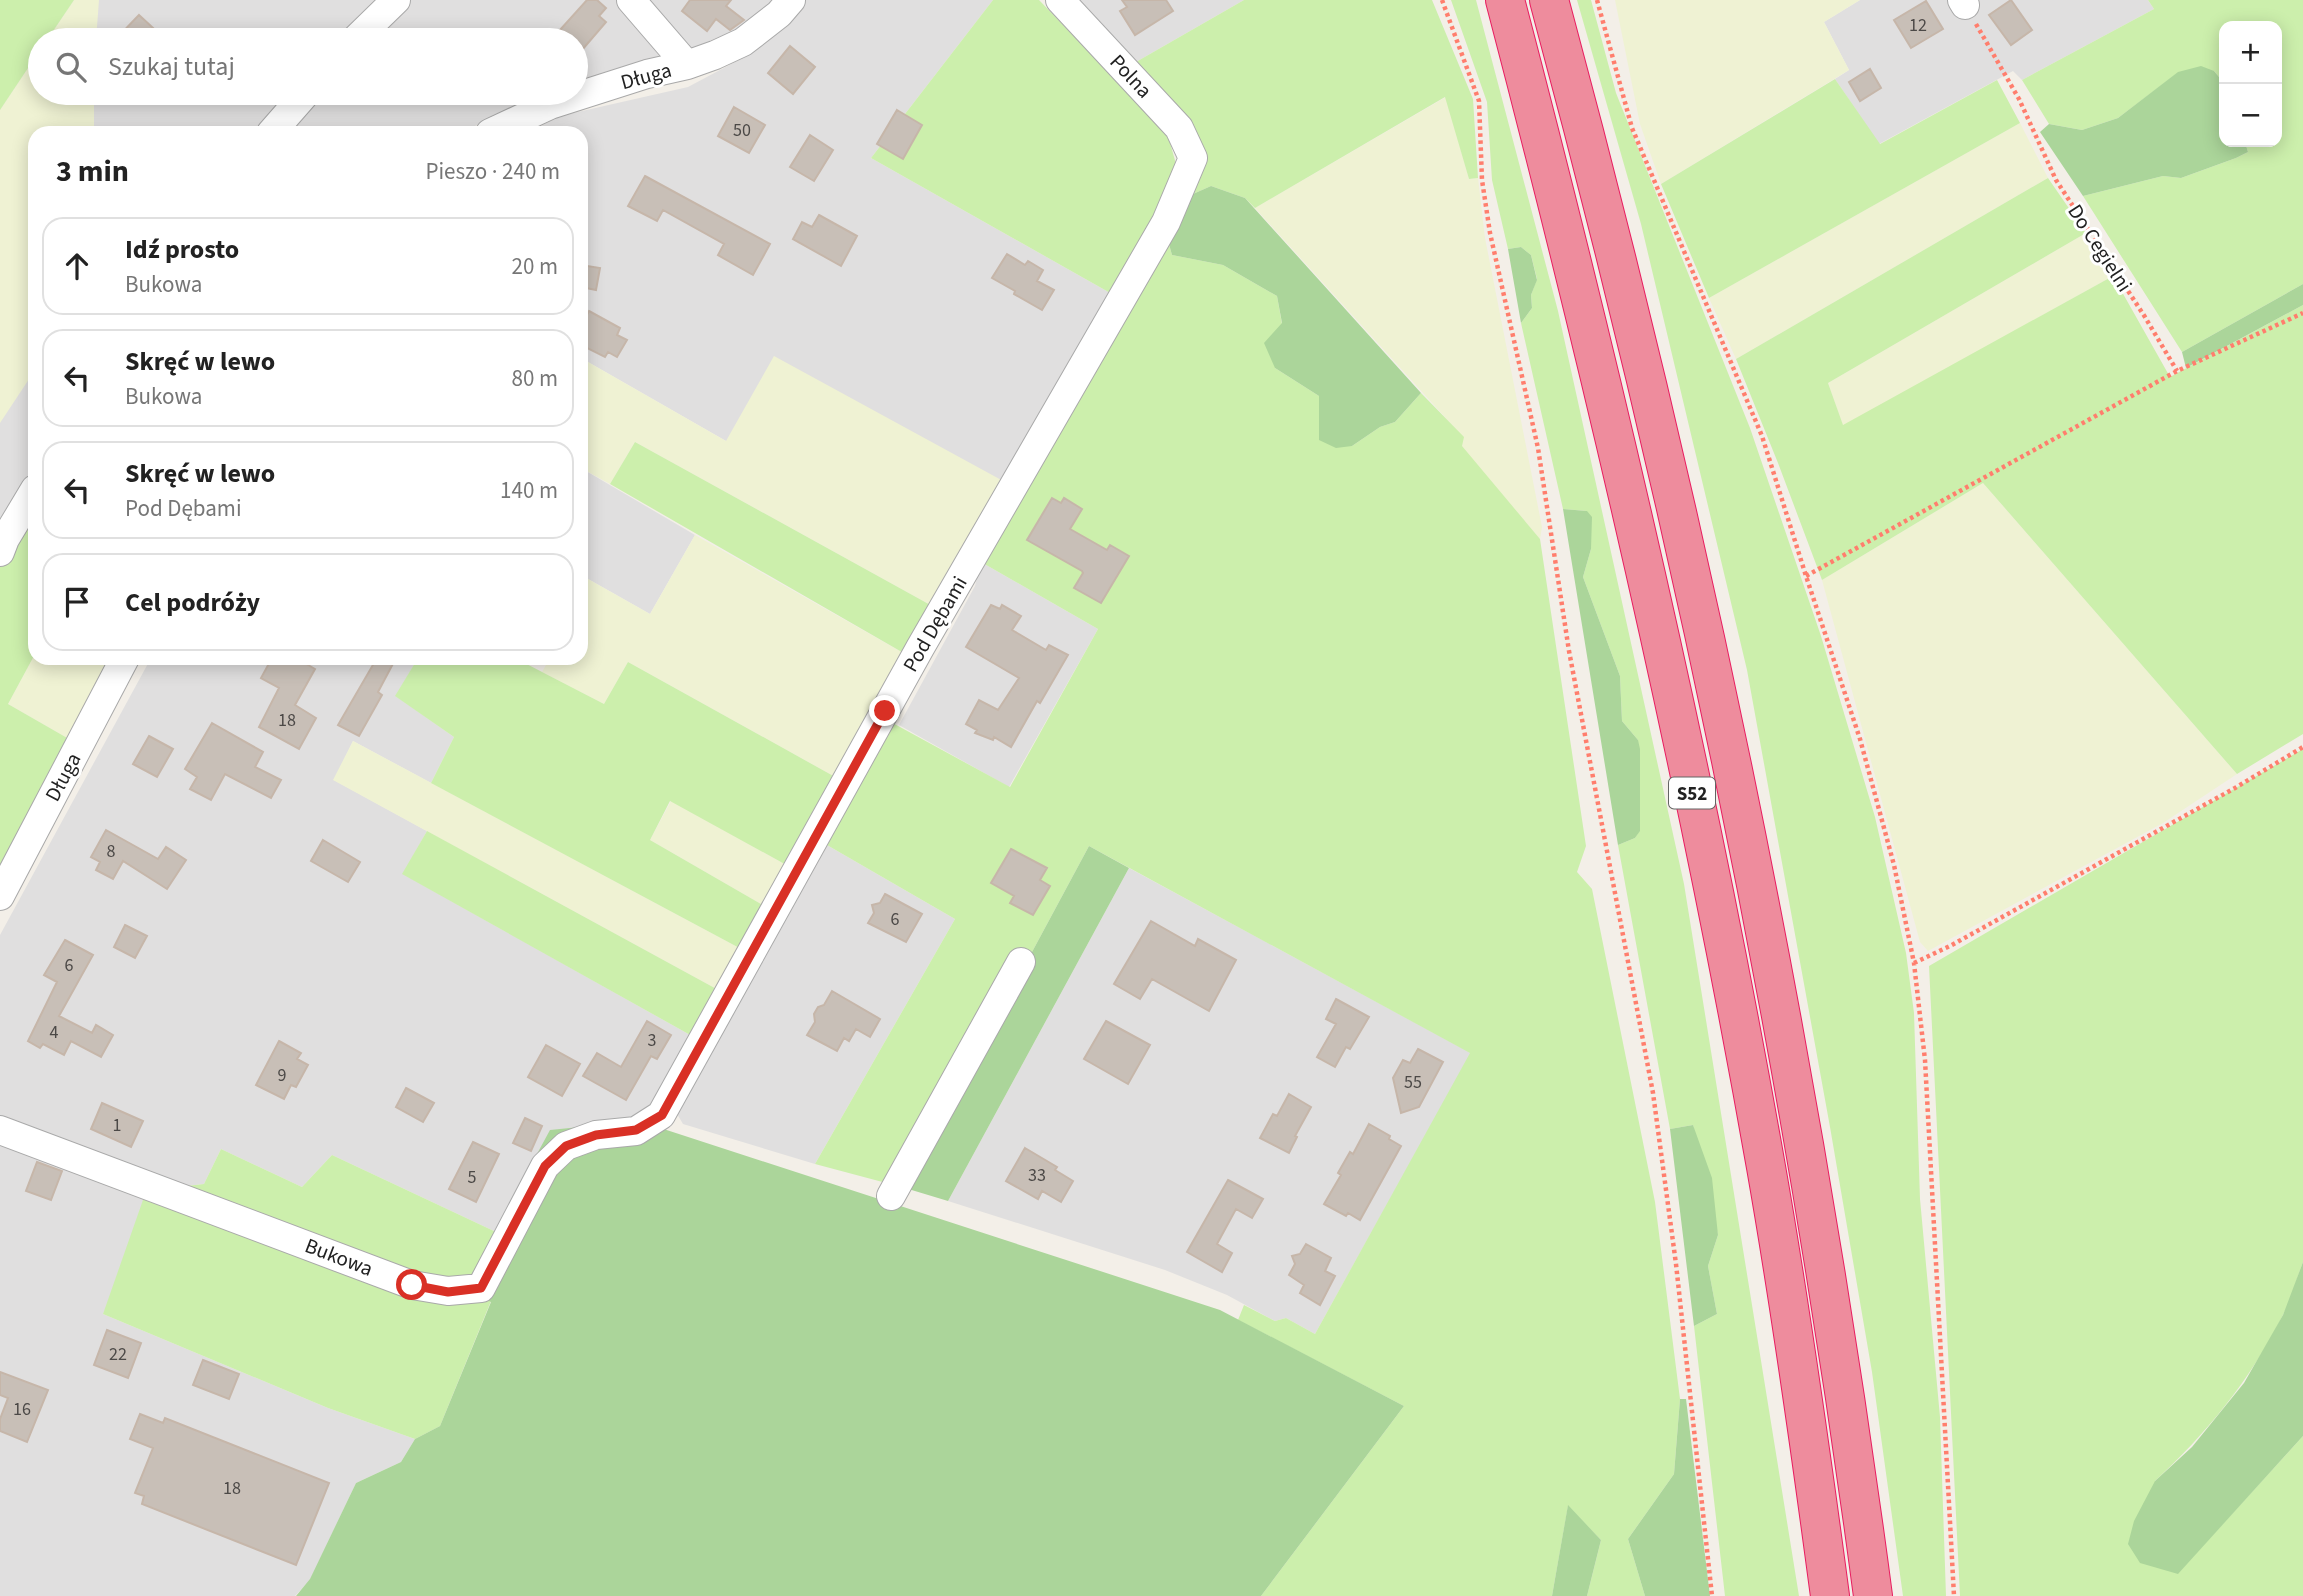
<!DOCTYPE html>
<html lang="pl">
<head>
<meta charset="utf-8">
<style>
	:root { --surface:#fff; --page:#f2f2f2; --text:#222; --muted:#767676; --line:#e0e0e0 }
	body { margin:0; font-family:"Source Sans 3",sans-serif; background:var(--page); color:var(--text) }
	.controls { position:absolute; right:21px; top:21px; display:grid; overflow:hidden; border-radius:14px; box-shadow:0 4px 18px #0003 }
	.controls button { width:63px; height:63px; display:grid; place-items:center; padding:0; border:0; border-bottom:2px solid var(--line); background:var(--surface); color:var(--text); font:35px sans-serif }
	.stop { position:absolute; width:21px; height:21px; margin:-16px; border:5px solid #d93025; border-radius:50%; background:#fff }
	.stop.end { background:#d93025; border-color:#fff; box-shadow:0 2px 7px #0008 }
	.list { margin:0; padding:0; list-style:none }
	h2 { display:flex; justify-content:space-between; align-items:center; height:91px; margin:0; padding:0 28px; font-size:30px }
	h2 small { font-size:23px; font-weight:400; color:var(--muted) }
	.list li { display:grid; grid-template-columns:46px 1fr auto; gap:21px; align-items:center; box-sizing:border-box; height:98px; margin:0 14px 14px; padding:0 14px; border:2px solid var(--line); border-radius:21px }
	.list b { display:block; font-size:26px; white-space:nowrap }
	.list p { margin:0; font-size:23px; white-space:nowrap; color:var(--muted) }
	.list em { font-size:23px; font-style:normal; color:var(--muted) }
	.icon { flex:none; width:38px; height:38px; fill:none; stroke:currentColor; stroke-width:2; stroke-linecap:round; stroke-linejoin:round }
	.map { position:relative; flex:none; width:2303px; height:1596px; overflow:hidden }
	.search { position:absolute; background:var(--surface); box-shadow:0 4px 18px #0003; left:28px; top:28px; width:560px; height:77px; display:flex; align-items:center; gap:18px; box-sizing:border-box; padding:0 24px; border-radius:38px; color:var(--muted); font-size:26px }
	.panel { position:absolute; background:var(--surface); box-shadow:0 4px 18px #0003; left:28px; top:126px; width:560px; height:539px; border-radius:21px }
	.map>svg:first-child { display:block }
</style>
</head>
<body>
<div class="map">
<svg width="2303" height="1596" viewBox="0 0 2303 1596">
	<rect width="100%" height="100%" fill="#f3efe8"/>
	<path fill="#e0dfdf" d="M74 0H775L764 14 714 44 576 82V40H47Z
		M806 0H993L871 158 1112 294 1005 482 726 441 581 358V133H528L560 116 688 87 750 54Z
		M1067 0H1244L1129 66Z
		M1860 0H2148L2154 9 2022 80 2013 71 1879 144 1835 79 1849 70 1824 22Z
		M40 50V93H550L459 133H35V531L8 515 0 529V110Z
		M581 468 695 535 650 614 581 575Z
		M981 562 1098 629 1009 787 899 725 975 586Z
		M151 658H418L396 696 454 737 431 783 353 741 334 780 427 831 403 874 692 1036 669 1083 639 1121 496 1232 332 1155 302 1187 221 1149 204 1184 169 1188 103 1314 328 1408 415 1439 401 1462 356 1483 310 1580 295 1596H0V935Z
		M820 841 955 919 815 1164 683 1124 673 1107Z
		M1129 868 1471 1053 1315 1334 1286 1318 1275 1321 1227 1295 1165 1270 948 1201Z"/>
	<path fill="#eff2d3" d="M74 0H99L96 40H47Z
		M1615 0H1860L1824 22 1849 70 1661 184 1640 124Z
		M40 50V93H94V133H35V370L0 423V110Z
		M1446 97 1469 179 1478 178 1485 238 1542 527 1540 539 1461 446 1463 437 1255 208Z
		M2020 123 2048 178 1736 359 1709 298Z
		M2086 233 2113 276 1843 426 1828 383Z
		M774 356 1005 482 934 607 635 442 610 484 581 468V358L726 441Z
		M1983 483 2237 774 2163 823 1928 951 1920 942 1822 580Z
		M695 535 907 655 837 778 628 662 604 704 542 672 550 658H581V575L650 614Z
		M35 654V658H112L69 739 8 704Z
		M353 741 745 951 722 992 333 780Z
		M671 801 790 867 768 908 650 840Z"/>
	<path fill="#ccefac" d="M0 0H74L47 40H40V50L0 110Z
		M993 0H1039L1167 132 1176 164 1153 217 1112 294 871 158Z
		M1244 0H1432L1473 99 1478 178 1469 179 1445 97 1255 208 1245 198 1211 186 1193 194 1198 163 1129 66Z
		M1451 0H1476L1558 311 1684 884 1799 1596H1725L1694 1326 1717 1314 1708 1266 1718 1235 1693 1125 1670 1129 1618 845 1635 838 1640 830 1638 740 1622 721 1620 676 1583 577 1591 549 1587 511 1563 509 1521 323 1532 308 1531 295 1537 279 1531 255 1521 247 1508 249 1492 180 1487 102Z
		M1577 0H1591L1616 93 1750 428 1821 636 1875 817 1906 953 1914 1013 1920 1199 1940 1417 1946 1596H1903L1872 1372 1830 1127 1747 670 1641 224Z
		M2148 0H2303V284L2182 352 2083 196 2163 176 2181 178 2236 158 2248 152 2245 142H2277V92L2278 89H2277V26H2224V83L2214 71 2179 72 2118 118 2082 130 2049 124 2022 80 2154 9Z
		M1835 79 1880 144 1997 80 2020 123 1709 298 1661 184Z
		M2048 178 2086 233 1828 383 1843 425 2113 276 2170 377 2303 305V734L2237 774 1983 483 1822 580 1778 463 1736 359Z
		M1167 237 1172 255 1223 265 1277 296 1282 324 1275 368 1319 396 1352 446 1380 427 1395 422 1421 393 1464 437 1462 446 1540 539 1586 846 1577 872 1592 889 1655 1202 1680 1399 1674 1474 1628 1539 1645 1596H1587L1601 1540 1568 1506 1552 1596H1261L1404 1406 1238 1320 1244 1305 1275 1321 1286 1318 1315 1334 1470 1053 1089 846 905 1188 815 1164 955 919 820 841 889 721 1010 787 1098 629 981 562Z
		M635 442 934 607 907 655 610 484Z
		M21 523 35 531V654L8 704 69 739 0 866V566Z
		M418 658H515L604 704 628 662 837 778 790 867 670 801 650 840 768 908 745 951 431 783 454 737 395 696Z
		M2303 749V1262C2296 1280 2291 1300 2282 1317 2250 1380 2206 1434 2155 1481L2178 1573 2303 1436V1596H1960L1929 966Z
		M427 831 722 992 692 1036 402 874Z
		M221 1149 302 1187 332 1155 496 1232 464 1288 491 1301 440 1426 415 1439 328 1408 103 1314 150 1180 169 1188 204 1184Z"/>
	<path fill="#abd59a" d="M2201 66 2214 71 2224 83V142H2245L2248 152 2236 158 2181 178 2163 176 2083 196 2040 132 2049 124 2082 130 2118 118 2178 72Z
		M1211 186 1245 198 1421 393 1395 422 1380 427 1352 446 1336 448 1319 440V396L1275 368 1264 343 1282 323 1277 296 1223 265 1172 255 1167 237 1193 194Z
		M1521 247 1531 255 1537 280 1531 295 1532 308 1521 323 1508 249Z
		M2303 284V305L2186 368 2182 352Z
		M1563 509 1587 511 1592 517 1591 549 1583 577 1620 676 1622 721 1638 740 1640 749V831L1635 838 1618 845Z
		M1089 846 1129 868 948 1201 905 1188Z
		M639 1121 1220 1310 1404 1406 1261 1596H296L310 1579 356 1483 401 1462 415 1439 440 1426 491 1302 464 1288 550 1130Z
		M1693 1125 1712 1178 1718 1235 1708 1266 1717 1314 1694 1326 1670 1129Z
		M2303 1262V1436L2178 1574 2140 1563 2128 1544 2134 1521 2155 1481 2192 1447 2244 1383 2283 1315Z
		M1680 1399H1686L1710 1596H1645L1628 1539 1674 1474Z
		M1568 1505 1601 1540 1587 1596H1552Z"/>
	<path fill="#c8bfb7" stroke="#c6b6a9" stroke-width="2" d="M587 0H597L606 8 599 16 606 22 576 57V40H572L560 30Z
		M690 0H731L726 6 744 20 730 30 716 19 707 31 682 11Z
		M1122 0H1166L1173 11 1135 35 1120 11 1127 7Z
		M2011 0 2032 30 2011 45 1989 15Z
		M1926 1 1943 29 1911 48 1894 20Z
		M139 15 166 40H115Z
		M790 46 815 67 793 94 768 73Z
		M1870 69 1881 88 1860 101 1849 82Z
		M734 107 765 125 749 153 718 136Z
		M897 110 922 125 903 159 877 144Z
		M810 135 833 150 814 181 790 167Z
		M645 176 770 244 753 275 718 255 724 244 663 210 657 221 628 206Z
		M819 215 857 236 841 266 793 239 802 222 812 227Z
		M1007 254 1025 265 1028 261 1043 270 1037 281 1054 290 1042 310 1014 294 1015 291 992 278Z
		M581 265 600 268 596 290 581 287Z
		M589 311 620 328 617 335 627 340 617 357 608 352 605 357 581 345V326Z
		M1052 498 1061 503 1064 498 1082 509 1070 529 1107 550 1110 545 1129 556 1101 603 1074 588 1083 573 1082 571 1027 540Z
		M991 605 1000 609 1002 605 1021 616 1012 630 1046 650 1049 645 1068 655 1040 703 1037 701 1011 747 994 737 993 740 975 733 977 730 966 724 979 700 998 710 1019 678 966 647Z
		M272 658H296L315 669 295 705 316 718 299 749 259 727 279 688 261 678Z
		M377 658H396L378 692 382 695 359 736 338 725Z
		M212 723 263 752 255 767 281 780 271 798 225 774 211 800 190 789 197 777 185 769Z
		M149 736 173 749 157 777 133 764Z
		M106 830 158 859 166 847 186 860 167 889 123 861 113 879 96 870 100 862 91 857Z
		M323 840 360 862 348 882 311 861Z
		M1011 849 1047 868 1040 880 1050 886 1033 915 1010 903 1014 896 991 883Z
		M885 894 922 914 906 942 868 923 874 913 872 905 880 903Z
		M1151 921 1195 946 1198 939 1236 960 1209 1011 1152 979 1140 999 1114 984Z
		M125 925 147 936 135 958 114 947Z
		M65 940 93 955 59 1016 92 1033 96 1025 113 1035 101 1057 71 1041 64 1055 43 1044 40 1048 28 1041 57 982 44 975Z
		M832 991 880 1019 870 1037 856 1029 849 1041 844 1038 837 1051 807 1035 815 1022 814 1014 818 1007 824 1005Z
		M1336 999 1369 1017 1350 1049 1346 1047 1335 1067 1317 1057 1336 1024 1326 1019Z
		M647 1021 671 1035 657 1059 651 1056 626 1100 583 1076 597 1053 621 1067Z
		M1106 1021 1150 1045 1128 1084 1084 1059Z
		M279 1041 301 1053 297 1059 308 1065 296 1087 291 1085 284 1099 256 1085Z
		M546 1045 580 1064 562 1096 528 1077Z
		M1418 1049 1443 1062 1419 1107 1401 1113 1393 1078 1403 1060 1410 1063Z
		M406 1088 434 1103 423 1122 396 1107Z
		M1289 1094 1311 1107 1295 1136 1297 1137 1289 1153 1260 1138 1273 1114 1277 1116Z
		M102 1103 143 1121 131 1147 91 1129Z
		M525 1118 542 1126 531 1151 513 1143Z
		M1369 1124 1390 1136 1389 1139 1401 1146 1360 1220 1348 1213 1346 1216 1324 1204 1341 1175 1338 1173 1350 1152 1353 1154Z
		M473 1142 499 1154 476 1202 449 1189Z
		M1025 1148 1057 1167 1055 1170 1073 1181 1061 1202 1042 1191 1038 1199 1006 1181Z
		M37 1162 62 1171 51 1200 26 1191Z
		M1228 1180 1263 1199 1252 1218 1236 1209 1217 1244 1232 1253 1222 1272 1187 1252Z
		M1306 1244 1331 1258 1325 1271 1335 1276 1320 1305 1300 1293 1304 1285 1289 1275 1295 1264 1292 1256 1300 1254Z
		M107 1330 141 1343 128 1378 94 1365Z
		M203 1360 239 1374 229 1399 193 1385Z
		M0 1372 48 1390 27 1442 0 1431V1419L8 1398 0 1395Z
		M140 1414 163 1423 165 1418 329 1483 296 1565 142 1504 144 1496 135 1493 153 1448 130 1439Z"/>
	<g fill="none" stroke-linecap="round" stroke-linejoin="round">
		<g stroke="#a9a9a9" stroke-width="30">
			<path id="minor" d="M631 0 687 65
				M1962 0 1965 5
				M355 40 396 0
				M271 133 306 93
				M490 133 550 105 647 74 687 65 715 55 743 42 779 14 791 0
				M0 552 5 539 35 489
				M0 896 125 658
				M0 1130 412 1285 448 1291 481 1288 545 1166 566 1146 596 1135 636 1131 661 1115 920 648 1166 222 1193 158 1179 128 1060 0
				M891 1196 1021 962"/>
		</g>
		<g stroke="#e81d60" stroke-width="40">
			<path id="highway" d="M1505 0C1606 385 1697 775 1766 1167 1791 1309 1811 1453 1830 1596
				M1549 0C1691 524 1802 1058 1873 1596"/>
		</g>
		<path stroke="#ff7e6d" stroke-width="4.5" stroke-dasharray="3.5 3.5" stroke-linecap="butt" d="M1442 0 1479 101 1482 180 1490 233 1538 448 1569 651 1653 1093 1676 1264 1712 1596
			M1597 0 1632 128 1762 436 1806 576 1860 739 1894 865 1914 963 1925 1060 1954 1596
			M1976 24 2019 99 2056 180 2145 317 2177 371
			M1806 576 2177 371 2303 313
			M1914 963 1950 946 2235 788 2303 747"/>
		<use href="#minor" stroke="#fff" stroke-width="28"/>
		<use href="#highway" stroke="#ee8c9d" stroke-width="38"/>
	</g>
	<g fill="none" stroke-linecap="round" stroke-linejoin="round">
		<path stroke="#d93025" stroke-width="9" d="M412 1285 448 1292 481 1288 545 1166 566 1146 596 1135 636 1130 662 1115 885 711"/>
	</g>
	<g text-anchor="middle" stroke-width="6" stroke-linejoin="round" paint-order="stroke">
		<g font-size="18" fill="#4c4947">
			<text x="1918" y="31">12</text>
			<text x="742" y="136">50</text>
			<text x="287" y="726">18</text>
			<text x="111" y="857">8</text>
			<text x="895" y="925">6</text>
			<text x="69" y="971">6</text>
			<text x="54" y="1038">4</text>
			<text x="652" y="1046">3</text>
			<text x="282" y="1081">9</text>
			<text x="1413" y="1088">55</text>
			<text x="117" y="1131">1</text>
			<text x="1037" y="1181">33</text>
			<text x="472" y="1183">5</text>
			<text x="118" y="1360">22</text>
			<text x="22" y="1415">16</text>
			<text x="232" y="1494">18</text>
		</g>
		<rect fill="#fff" stroke="#646464" stroke-width="2" x="1669" y="777.5" width="46" height="31" rx="5"/>
		<g font-size="19" font-weight="bold" fill="#222">
			<text x="1692" y="800">S52</text>
		</g>
		<g font-size="21" fill="#222" stroke="#fff">
			<text transform="translate(646 76) rotate(-15)" y="7">Długa</text>
			<text transform="translate(1131 76) rotate(47)" y="7">Polna</text>
			<text transform="translate(2100 248) rotate(57)" y="7">Do Cegielni</text>
			<text transform="translate(935 624) rotate(-60)" y="7">Pod Dębami</text>
			<text transform="translate(63 777) rotate(-62)" y="7">Długa</text>
			<text transform="translate(339 1257) rotate(21)" y="7">Bukowa</text>
		</g>
	</g>
</svg>
<div class="controls">
<button>+</button>
<button>−</button>
</div>
<div class="stop" style="left:412px;top:1285px"></div>
<div class="stop end" style="left:885px;top:711px"></div>
<div class="search"><svg class="icon" aria-label="search" viewBox="0 0 24 24"><circle cx="10" cy="10" r="6"/><path d="M15 15l6 6"/></svg>Szukaj tutaj</div>
<section class="panel">
<h2>3 min<small>Pieszo · 240 m</small></h2>
<ul class="list">
<li><svg class="icon" aria-label="ahead" viewBox="0 0 24 24"><path d="M12 20V5M6 11l6-6 6 6"/></svg><div><b>Idź prosto</b><p>Bukowa</p></div><em>20 m</em></li>
<li><svg class="icon" aria-label="left" viewBox="0 0 24 24"><path d="M17 20v-9H6M10 6l-5 5 5 5"/></svg><div><b>Skręć w lewo</b><p>Bukowa</p></div><em>80 m</em></li>
<li><svg class="icon" aria-label="left" viewBox="0 0 24 24"><path d="M17 20v-9H6M10 6l-5 5 5 5"/></svg><div><b>Skręć w lewo</b><p>Pod Dębami</p></div><em>140 m</em></li>
<li><svg class="icon" aria-label="arrive" viewBox="0 0 24 24"><path d="M6 21V4h12l-3 4 3 4H6"/></svg><div><b>Cel podróży</b></div></li>
</ul>
</section>
</div>
</body>
</html>
